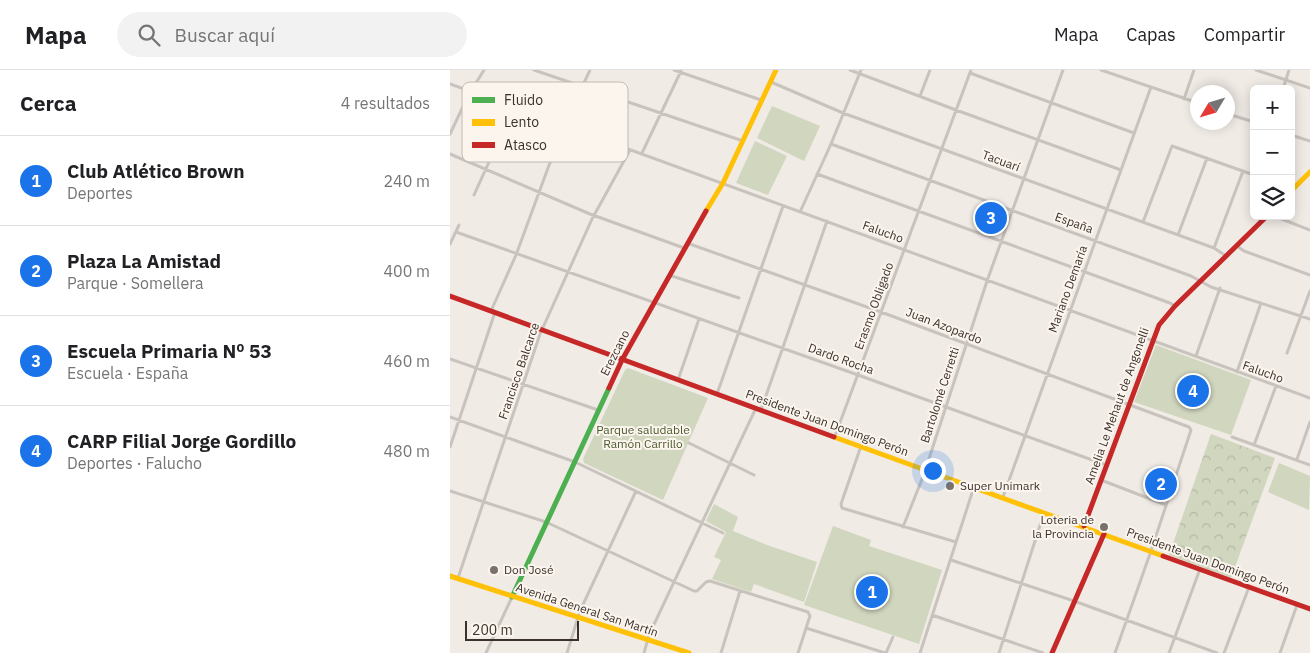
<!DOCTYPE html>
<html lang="es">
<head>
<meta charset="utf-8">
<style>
	:root { --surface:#fff; --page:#f2f2f2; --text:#202124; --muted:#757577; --line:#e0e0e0; --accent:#1a73e8 }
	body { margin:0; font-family:"IBM Plex Sans",sans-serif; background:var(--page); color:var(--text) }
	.controls { position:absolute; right:15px; top:15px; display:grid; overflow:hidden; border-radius:8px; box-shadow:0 2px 12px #0003 }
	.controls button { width:45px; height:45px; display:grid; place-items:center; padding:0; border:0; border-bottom:1px solid var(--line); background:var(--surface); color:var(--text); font:25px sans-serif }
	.compass { position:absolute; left:740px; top:15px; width:45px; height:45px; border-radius:50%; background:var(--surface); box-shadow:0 2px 12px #0003; rotate:232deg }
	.scale { position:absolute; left:15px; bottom:12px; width:114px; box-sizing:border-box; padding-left:5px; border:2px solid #3b302b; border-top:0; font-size:14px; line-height:18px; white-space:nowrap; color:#3b302b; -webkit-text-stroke:4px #fbf5ee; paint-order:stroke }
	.you { position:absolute; left:482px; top:400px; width:18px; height:18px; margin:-12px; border:4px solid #fff; border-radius:50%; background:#1a73e8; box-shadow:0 0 0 8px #1a73e833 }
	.badge { display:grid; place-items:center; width:32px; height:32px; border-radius:50%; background:var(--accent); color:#fff; font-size:16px; font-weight:700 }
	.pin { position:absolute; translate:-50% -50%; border:2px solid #fff; box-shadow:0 1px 5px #0006 }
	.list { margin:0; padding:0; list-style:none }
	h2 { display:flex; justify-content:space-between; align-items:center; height:65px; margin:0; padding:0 20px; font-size:21px }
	h2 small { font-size:16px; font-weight:400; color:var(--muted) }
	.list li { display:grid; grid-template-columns:32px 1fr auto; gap:15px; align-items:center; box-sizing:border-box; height:90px; padding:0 20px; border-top:1px solid var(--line) }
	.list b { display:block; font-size:19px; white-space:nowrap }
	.list p { margin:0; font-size:16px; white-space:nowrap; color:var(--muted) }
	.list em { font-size:16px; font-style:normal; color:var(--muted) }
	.icon { flex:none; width:28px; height:28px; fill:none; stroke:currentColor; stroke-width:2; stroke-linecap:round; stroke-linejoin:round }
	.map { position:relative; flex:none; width:860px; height:583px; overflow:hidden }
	header { display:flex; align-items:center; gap:30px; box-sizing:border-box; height:70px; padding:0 25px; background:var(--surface); border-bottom:1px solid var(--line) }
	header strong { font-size:24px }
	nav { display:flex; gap:28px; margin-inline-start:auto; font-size:18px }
	.search { width:350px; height:45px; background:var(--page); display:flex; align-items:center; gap:12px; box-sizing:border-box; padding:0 18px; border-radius:28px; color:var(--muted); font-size:19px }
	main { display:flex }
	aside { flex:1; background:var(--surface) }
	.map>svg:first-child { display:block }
</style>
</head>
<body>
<header>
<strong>Mapa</strong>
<div class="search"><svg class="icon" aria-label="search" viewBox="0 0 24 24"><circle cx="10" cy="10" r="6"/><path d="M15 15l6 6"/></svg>Buscar aquí</div>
<nav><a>Mapa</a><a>Capas</a><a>Compartir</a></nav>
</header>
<main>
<aside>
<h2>Cerca<small>4 resultados</small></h2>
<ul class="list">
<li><span class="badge">1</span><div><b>Club Atlético Brown</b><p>Deportes</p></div><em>240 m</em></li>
<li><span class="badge">2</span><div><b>Plaza La Amistad</b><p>Parque · Somellera</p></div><em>400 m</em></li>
<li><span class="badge">3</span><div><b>Escuela Primaria Nº 53</b><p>Escuela · España</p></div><em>460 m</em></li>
<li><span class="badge">4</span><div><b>CARP Filial Jorge Gordillo</b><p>Deportes · Falucho</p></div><em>480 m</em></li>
</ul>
</aside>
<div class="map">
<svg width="860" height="583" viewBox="0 0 860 583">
	<defs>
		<pattern id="forest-crowns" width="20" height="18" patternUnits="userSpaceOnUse" patternTransform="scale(1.25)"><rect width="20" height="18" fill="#d1d6bf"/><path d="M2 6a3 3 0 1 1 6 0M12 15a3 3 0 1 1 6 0" fill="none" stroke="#b4b8a4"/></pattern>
	</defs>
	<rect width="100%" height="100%" fill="#f0ebe5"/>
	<path fill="url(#forest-crowns)" d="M761 364 825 388 781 508 719 485Z"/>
	<path fill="#d1d6bf" d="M322 36 370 56 354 91 307 68Z
		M305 71 337 86 318 125 286 113Z
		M706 275 801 310 781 365 684 332Z
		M178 298 258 328 213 430 134 393 133 389 175 300Z
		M829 393 860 406 859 440 818 422Z
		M708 397 724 403 714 431 698 425Z
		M264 434 288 447 283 461 317 475 367 492 354 532 304 514 301 522 262 509 271 490 264 487 276 462 256 451Z
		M383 456 421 470 419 476 492 500 469 574 354 535Z"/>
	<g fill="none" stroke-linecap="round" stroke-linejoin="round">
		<path stroke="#c9c3be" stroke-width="3" d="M84 0 293 71
			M224 0 311 30
			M400 0 506 40 671 100
			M651 0 748 33
			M806 0 860 18
			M520 3 684 63
			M321 12 393 43 764 178 776 186
			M0 14 860 328
			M833 19 839 0
			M470 26 480 0
			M734 29 744 0
			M778 44 804 52
			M0 64 18 26 34 0
			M841 65 860 71
			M381 74 741 206 761 217 860 249
			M192 83 231 1
			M0 84 140 144 234 178
			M367 104 720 233 725 236
			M24 125 64 37
			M350 142 381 74 411 0
			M824 146 860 160
			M693 152 722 76 804 105
			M6 162 408 305 656 395
			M728 165 757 88
			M237 173 431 242 739 357 741 360 701 481 665 583
			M0 174 9 155
			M787 176 794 181 860 205
			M764 178 793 101
			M219 205 289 228
			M41 241 66 185 112 60 140 0
			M837 283 860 221
			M746 286 770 218
			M0 289 148 340
			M787 302 811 233
			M228 310 249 249
			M267 324 333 136
			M311 340 377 151
			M0 347 125 392 273 463
			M385 366 521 0
			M782 367 860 395
			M239 373 304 405
			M804 375 826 316
			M411 376 391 434 392 438 506 472
			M0 377 45 242
			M847 389 860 352
			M651 410 716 435
			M0 421 96 452 244 521H247L256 512 260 511 358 542 360 546 348 583
			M553 427 701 17
			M453 457 474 404 537 211 613 0
			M501 490 624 531 767 583
			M8 508 90 264 142 149 180 80
			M482 545 593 583
			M356 558 435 583
			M36 583 62 527
			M117 583 130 541 186 421
			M194 583 199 565 306 338
			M271 583 290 521
			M436 583 443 567
			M470 583 524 417
			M549 583 594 443
			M719 583 750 499
			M774 583 799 517
			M830 583 847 535"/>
		<path stroke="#4caf50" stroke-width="5" d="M62 527 159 318"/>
		<path stroke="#ffc107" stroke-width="5" d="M841 121 860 102
			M256 141 273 113 326 0
			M384 367 713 486
			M0 506 239 583"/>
		<path stroke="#c62828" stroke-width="5" d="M0 226 384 367
			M159 318 172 290 256 141
			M634 456 709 255 725 236 817 146
			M713 486 860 539
			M602 583 654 464"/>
	</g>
	<g fill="#7a716c" stroke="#fbf5ee" stroke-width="2">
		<circle cx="500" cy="416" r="5"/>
		<circle cx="654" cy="457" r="5"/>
		<circle cx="44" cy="500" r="5"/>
	</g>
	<g text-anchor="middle" stroke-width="4" stroke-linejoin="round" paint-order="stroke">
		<g font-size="12" fill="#3b302b" stroke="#fbf5ee">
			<text transform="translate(551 91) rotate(20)" y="4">Tacuarí</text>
			<text transform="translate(624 153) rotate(20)" y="4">España</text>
			<text transform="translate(433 162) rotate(20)" y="4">Falucho</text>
			<text transform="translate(618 219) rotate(-70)" y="4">Mariano Demaría</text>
			<text transform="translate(424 236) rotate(-70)" y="4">Erasmo Obligado</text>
			<text transform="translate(494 256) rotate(21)" y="4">Juan Azopardo</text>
			<text transform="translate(165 283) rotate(-63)" y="4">Erezcano</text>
			<text transform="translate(391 289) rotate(20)" y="4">Dardo Rocha</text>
			<text transform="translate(69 301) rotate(-71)" y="4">Francisco Balcarce</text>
			<text transform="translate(813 302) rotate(20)" y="4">Falucho</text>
			<text transform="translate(490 325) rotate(-72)" y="4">Bartolomé Cerretti</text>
			<text transform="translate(667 336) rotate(-70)" y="4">Amelia Le Mehaut de Angonelli</text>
			<text transform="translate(377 353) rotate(20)" y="4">Presidente Juan Domingo Perón</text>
			<text transform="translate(758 491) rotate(20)" y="4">Presidente Juan Domingo Perón</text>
			<text transform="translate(137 540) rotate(18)" y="4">Avenida General San Martín</text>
		</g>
		<g font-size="12" fill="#4a5a2e" stroke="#fbf5ee">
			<text x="193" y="364">Parque saludable<tspan x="193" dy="14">Ramón Carrillo</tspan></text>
		</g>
		<g font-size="12" fill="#3b302b" stroke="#fbf5ee" text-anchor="start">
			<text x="510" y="420">Super Unimark</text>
			<text x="644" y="454" text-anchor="end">Loteria de<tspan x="644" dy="14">la Provincia</tspan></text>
			<text x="54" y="504">Don José</text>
		</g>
	</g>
	<rect x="12" y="12" width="166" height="80" rx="8" fill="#fbf5ee" stroke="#c1bab4" stroke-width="1"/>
	<rect x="22" y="27" width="23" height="6" fill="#4caf50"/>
	<rect x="22" y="49" width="23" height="7" fill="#ffc107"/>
	<rect x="22" y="72" width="23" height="6" fill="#c62828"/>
	<g font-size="14" fill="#3b302b">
		<text x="54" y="35">Fluido</text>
		<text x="54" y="57">Lento</text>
		<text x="54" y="80">Atasco</text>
	</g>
</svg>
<div class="controls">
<button>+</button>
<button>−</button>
<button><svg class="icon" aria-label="layers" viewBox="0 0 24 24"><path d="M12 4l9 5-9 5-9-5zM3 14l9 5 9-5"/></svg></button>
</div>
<svg class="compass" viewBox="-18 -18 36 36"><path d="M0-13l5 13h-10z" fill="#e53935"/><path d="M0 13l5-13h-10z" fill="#757577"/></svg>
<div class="scale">200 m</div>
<div class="you"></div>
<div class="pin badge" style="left:422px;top:522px">1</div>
<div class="pin badge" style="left:711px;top:414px">2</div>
<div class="pin badge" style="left:541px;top:148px">3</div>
<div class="pin badge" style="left:743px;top:321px">4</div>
</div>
</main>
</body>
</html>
